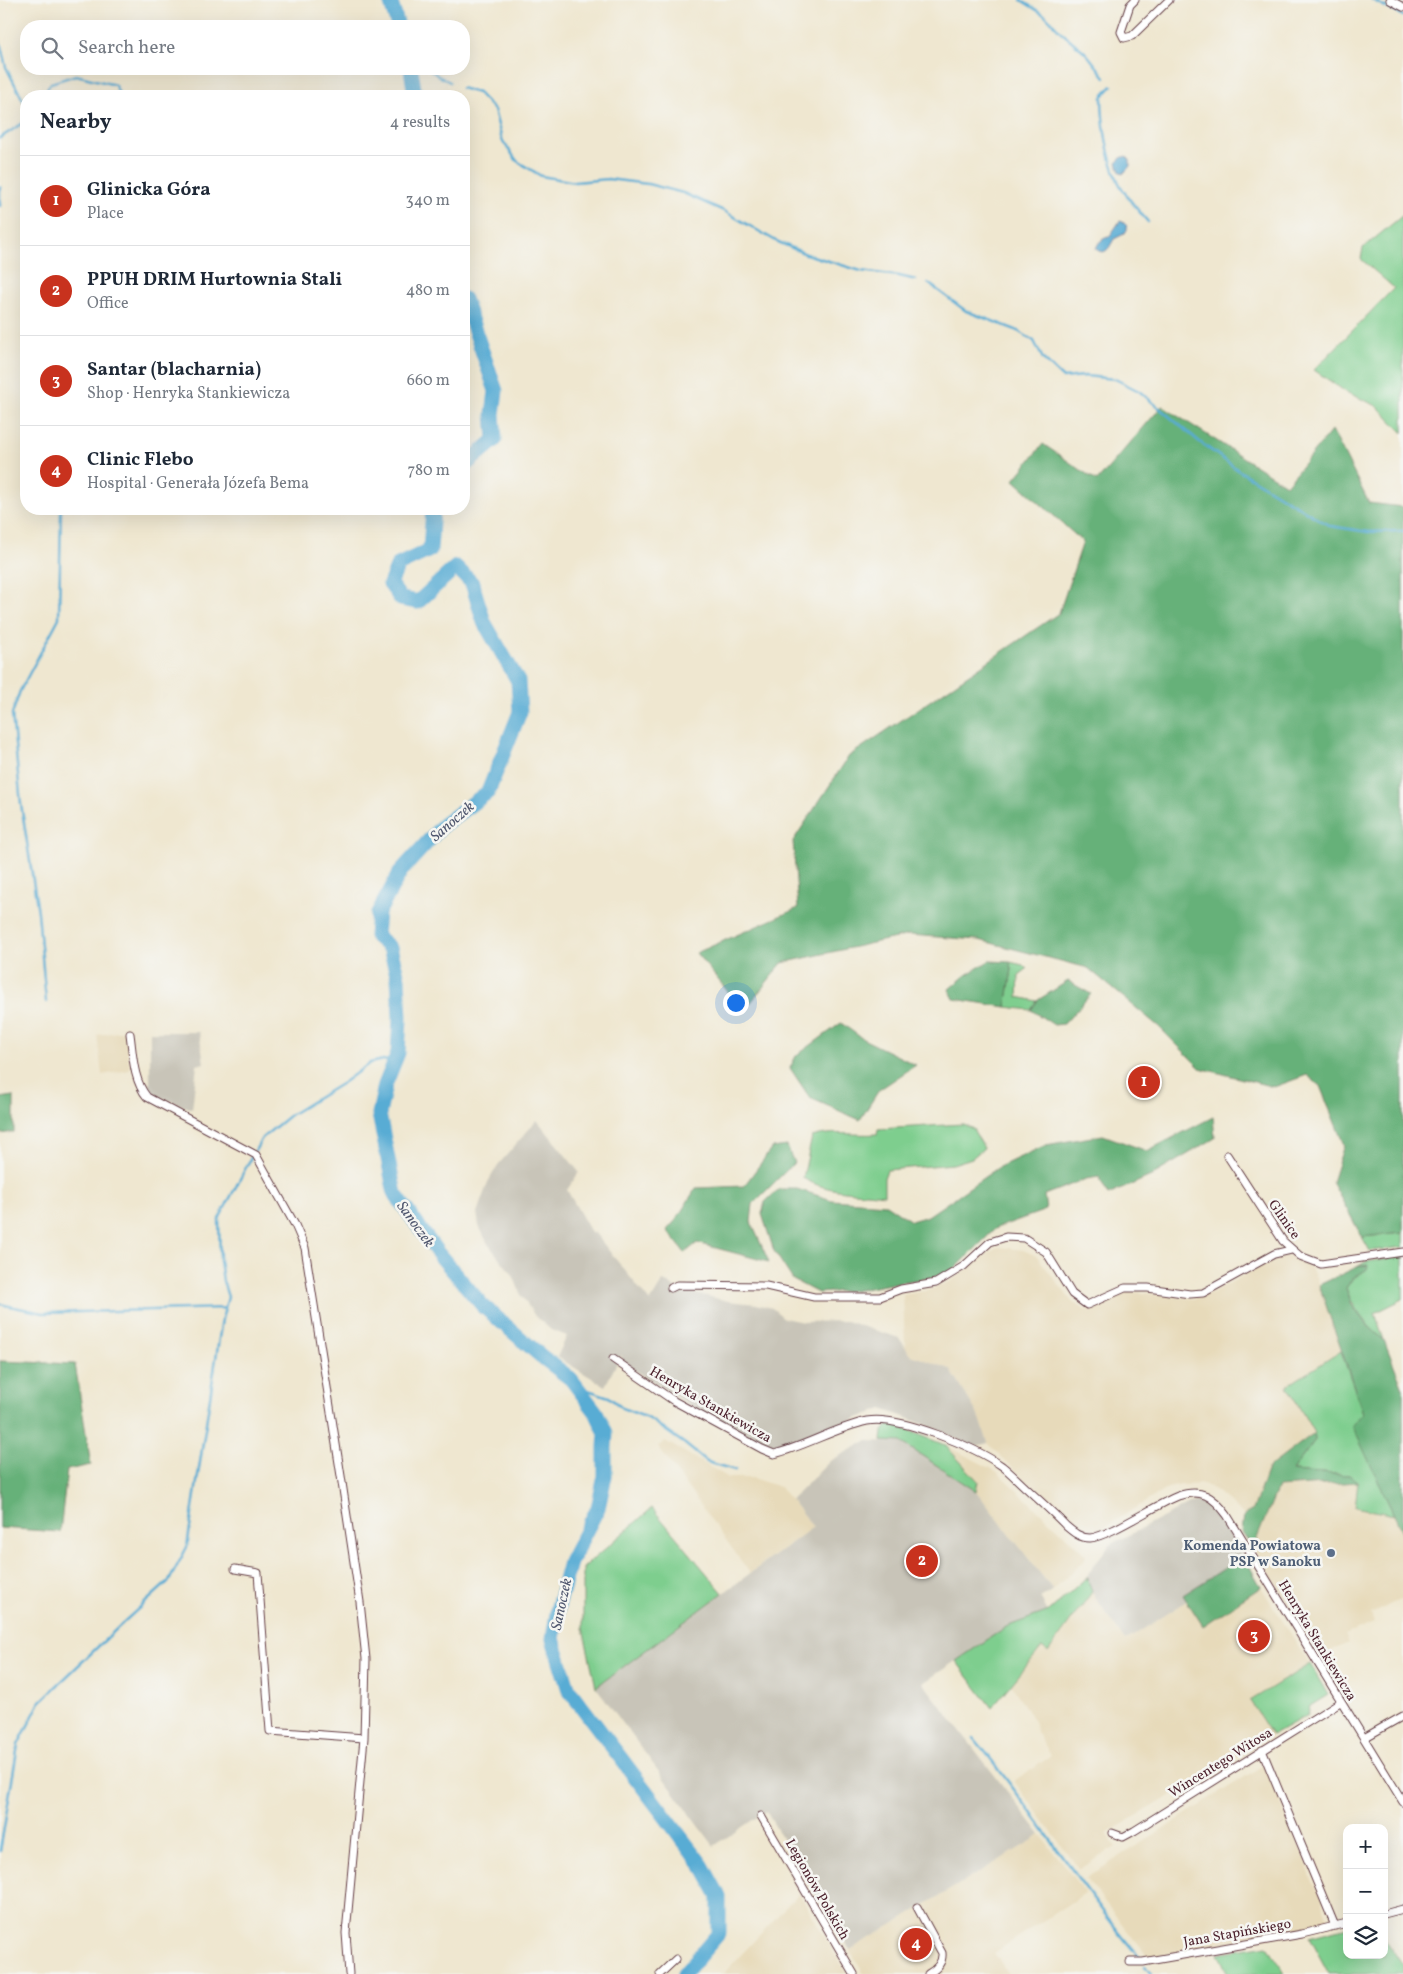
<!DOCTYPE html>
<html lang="en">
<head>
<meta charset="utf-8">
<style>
	:root { --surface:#fff; --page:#f2f2f3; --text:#1f2937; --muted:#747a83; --line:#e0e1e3; --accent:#c8321e }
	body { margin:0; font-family:Vollkorn,serif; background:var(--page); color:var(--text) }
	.controls { position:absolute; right:15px; bottom:15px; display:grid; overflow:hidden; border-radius:10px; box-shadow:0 5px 20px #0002 }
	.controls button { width:45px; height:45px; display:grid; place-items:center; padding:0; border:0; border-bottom:1px solid var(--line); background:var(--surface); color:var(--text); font:25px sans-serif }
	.you { position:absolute; left:735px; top:1002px; width:18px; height:18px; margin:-12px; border:4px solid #fff; border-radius:50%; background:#1a73e8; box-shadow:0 0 0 8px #1a73e833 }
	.badge { display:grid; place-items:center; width:32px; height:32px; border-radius:50%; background:var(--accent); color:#fff; font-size:16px; font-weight:700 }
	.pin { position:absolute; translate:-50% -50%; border:2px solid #fff; box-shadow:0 1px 5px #0006 }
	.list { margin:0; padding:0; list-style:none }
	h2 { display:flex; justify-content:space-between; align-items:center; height:65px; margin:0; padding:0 20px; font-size:21px }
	h2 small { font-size:16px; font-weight:400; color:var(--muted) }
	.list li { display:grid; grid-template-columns:32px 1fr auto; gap:15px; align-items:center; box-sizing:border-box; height:90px; padding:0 20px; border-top:1px solid var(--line) }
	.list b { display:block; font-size:19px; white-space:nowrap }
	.list p { margin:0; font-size:16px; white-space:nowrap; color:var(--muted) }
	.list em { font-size:16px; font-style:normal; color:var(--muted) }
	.icon { flex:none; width:28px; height:28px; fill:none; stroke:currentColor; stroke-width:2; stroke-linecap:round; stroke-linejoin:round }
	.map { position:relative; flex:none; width:1403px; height:1974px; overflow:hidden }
	.search { position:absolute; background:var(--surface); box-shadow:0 5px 20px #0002; left:20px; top:20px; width:450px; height:55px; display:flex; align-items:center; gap:12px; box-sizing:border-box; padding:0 18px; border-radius:20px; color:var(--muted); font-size:19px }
	.panel { position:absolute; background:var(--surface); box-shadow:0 5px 20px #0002; left:20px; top:90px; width:450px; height:425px; border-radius:20px }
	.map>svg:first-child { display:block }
</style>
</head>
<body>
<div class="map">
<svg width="1403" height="1974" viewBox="0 0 1403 1974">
	<rect width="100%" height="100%" fill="#f6f6f2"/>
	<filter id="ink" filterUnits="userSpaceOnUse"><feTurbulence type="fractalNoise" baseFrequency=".02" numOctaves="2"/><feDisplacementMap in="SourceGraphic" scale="10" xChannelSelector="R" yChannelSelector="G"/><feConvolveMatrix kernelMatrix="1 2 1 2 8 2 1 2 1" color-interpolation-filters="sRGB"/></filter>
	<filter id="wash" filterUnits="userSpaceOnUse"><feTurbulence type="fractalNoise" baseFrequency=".0096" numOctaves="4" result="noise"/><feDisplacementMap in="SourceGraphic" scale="20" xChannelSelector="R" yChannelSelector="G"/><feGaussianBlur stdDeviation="1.12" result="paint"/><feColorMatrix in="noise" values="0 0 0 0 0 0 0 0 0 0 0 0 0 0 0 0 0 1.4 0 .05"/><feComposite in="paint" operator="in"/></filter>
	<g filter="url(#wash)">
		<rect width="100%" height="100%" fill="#efe7d0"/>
		<path fill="#e7daba" d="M125 1031 130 1070 102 1075 97 1035Z
			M999 1247 1023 1250 1037 1256 1073 1303 1087 1310 1128 1291 1193 1299 1214 1292 1270 1260 1288 1255 1310 1266 1317 1279 1341 1351 1287 1386 1314 1433 1268 1468 1253 1510 1244 1515 1216 1491 1204 1484 1180 1485 1168 1488 1100 1530 1073 1528 988 1443 980 1418 950 1369 911 1355 905 1347 903 1295 930 1290 951 1281 983 1256Z
			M665 1441 729 1478H752L780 1487 813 1527 750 1573 658 1447Z
			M945 1445 996 1471 1086 1555 1084 1561 1053 1590 976 1491 978 1481Z
			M1358 1482 1355 1507 1394 1515 1403 1534V1598L1371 1614 1374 1623 1345 1635 1349 1643 1323 1654 1253 1548 1278 1487Z
			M1261 1587 1310 1664 1250 1701 1272 1735 1210 1776 1208 1774 1106 1834 1116 1847 1079 1869 1014 1781 1051 1756 1036 1732 1035 1723 1011 1684 1042 1647 1048 1652 1092 1592 1125 1641 1187 1601 1203 1626Z
			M1265 1764 1331 1923 1301 1931 1148 1957 1086 1878Z
			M1041 1835 1085 1893 994 1953 1009 1974H864L850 1950Z
			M799 1893 847 1974H723Z"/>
		<path fill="#c8c4b8" d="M150 1032H199L204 1063 197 1065 192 1109 150 1093Z
			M537 1120 579 1172 567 1190 592 1234 594 1232 650 1302 663 1281 670 1284 676 1289 728 1301 756 1304 772 1308 784 1318 803 1322 846 1321 899 1338 911 1355 950 1369 980 1418 988 1443 972 1447 935 1428 882 1409 774 1449 688 1404 623 1363 621 1355 605 1386 557 1357 567 1336 551 1330 535 1316 521 1295 513 1275 488 1244 479 1226 477 1213 488 1182 498 1165Z
			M867 1441 901 1442 976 1491 1053 1590 1040 1598 1048 1612 1006 1627 923 1683 1041 1835 850 1950 766 1811 714 1846 596 1687 813 1527 791 1500 830 1461Z
			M1195 1501 1209 1505 1218 1515 1244 1556 1183 1595 1187 1601 1125 1641 1092 1592 1087 1577 1095 1563 1110 1545Z"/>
		<path fill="#7ece8e" stroke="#64765c" d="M1403 215V433L1377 406 1346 392 1314 370 1394 288 1361 259 1363 248Z
			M1010 962 1023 965 1027 969 1019 975 1018 997 1037 1001 1031 1010 1006 1007 1012 969Z
			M963 1124 973 1129 984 1148 972 1158 953 1164 887 1170 884 1178V1195C856 1191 827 1193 803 1178L812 1137C834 1130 855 1136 877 1134L878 1129Z
			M1403 1233V1247L1370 1251 1362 1237Z
			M1403 1256V1299L1375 1313 1384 1340C1365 1324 1355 1312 1346 1288L1352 1279 1367 1269V1265L1357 1267 1365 1262Z
			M1341 1351 1363 1413 1379 1481 1394 1515 1355 1507 1358 1482 1349 1475 1292 1471 1315 1440 1314 1433 1287 1386Z
			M895 1425 945 1445 978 1481 976 1491 901 1442 882 1441 883 1431 887 1426Z
			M652 1508 723 1593 596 1687 583 1628V1568Z
			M1087 1577 1092 1592 1048 1652 1042 1647 992 1708 956 1661 1006 1627 1049 1611Z
			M1310 1664 1328 1695 1310 1706 1308 1715 1272 1735 1250 1701Z
			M1347 1927V1955H1384V1937L1403 1966V1974H1329L1309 1937Z
			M1268 1945 1284 1974H1228L1218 1953Z"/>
		<path fill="#66b179" stroke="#586852" d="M1162 406 1286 485 1332 430 1369 503 1403 507V1233L1362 1237 1332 1182 1344 1145 1320 1086 1307 1075 1274 1087 1200 1068 1158 1026 1088 968 979 940 909 935 782 963 744 1011 696 953 798 908 793 841 849 756 1059 613 1083 542 1014 480 1043 444 1097 481Z
			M989 961 1010 962 1012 969 1006 1007 954 999 949 989 966 975Z
			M1068 981 1091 994 1064 1024 1054 1025 1031 1010 1038 1000Z
			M841 1023 863 1039 916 1065 879 1090 860 1120 810 1098 790 1068 796 1056Z
			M14 1096V1132L0 1134V1098Z
			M1213 1117 1215 1138 1151 1176 1108 1195 1099 1177 1086 1179 1044 1195 1046 1210 996 1228 956 1268 932 1278 900 1282 859 1290 818 1293 793 1280 774 1251 762 1214 765 1202 779 1189H797L832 1200 886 1204 911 1221 928 1216 999 1167 1046 1145 1103 1135 1147 1151Z
			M787 1146 794 1163 753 1204 751 1222 769 1262 697 1243 685 1253 667 1230 676 1220 696 1188 744 1186 772 1148Z
			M1368 1265 1367 1269 1352 1279 1346 1288 1352 1305 1366 1324 1384 1340 1403 1388V1534L1352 1425 1363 1413 1319 1285 1357 1267Z
			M0 1361 75 1364 91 1465 67 1470 60 1532 0 1528Z
			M1314 1433 1315 1440 1292 1471 1349 1475 1358 1482 1278 1487 1253 1548 1242 1532 1244 1515 1253 1510 1268 1468Z
			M1244 1556 1261 1587 1203 1626 1183 1595Z"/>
		<path fill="#59acd4" stroke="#526680" d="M1126 156 1130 160V166L1123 174 1120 172 1117 162 1121 158Z
			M1120 221 1123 222 1127 226V230L1124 234 1114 239C1110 246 1106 257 1096 249 1098 242 1103 238 1109 237Z"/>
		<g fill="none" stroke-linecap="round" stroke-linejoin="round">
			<path stroke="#59acd4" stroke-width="2.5" d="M1021 0 1046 16 1061 32 1086 53 1105 77
				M1372 0 1403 16
				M0 42 6 67 26 106
				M430 69 438 76 450 82
				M1112 86 1102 97C1102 124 1108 157 1118 181 1125 196 1138 210 1148 222
				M461 88 478 93 494 110 502 140 517 161 541 176 575 182 608 179 648 184 683 193 724 211 776 241 806 254 861 271 899 276 916 280
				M42 96 51 83 76 75 115 85 120 96
				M0 138 23 123 26 118
				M0 187V206
				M928 283 966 311 1016 330 1034 341 1043 359 1063 378 1085 376 1115 379 1139 391 1201 443 1241 472 1330 526 1368 532 1403 531
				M46 1002 38 912 21 804 12 714 20 691 59 618 61 509
				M255 1151 262 1138 290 1115 344 1082 370 1063 383 1060 394 1062
				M0 1304 43 1313 225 1308
				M581 1391 588 1390 609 1397 622 1408 648 1418 685 1444 707 1462 735 1470
				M974 1738C1032 1808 1080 1887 1139 1957
				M0 1851 18 1745 40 1702 126 1620 169 1581 187 1547 222 1319 228 1297 223 1281 220 1261 219 1219 252 1156
				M1145 1966 1151 1974"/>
			<path stroke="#59acd4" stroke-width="15" d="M390 0 398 26
				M411 69 415 96
				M464 299 496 391 493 414 495 440 464 466
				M433 509 430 550 398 565 390 584 401 599 418 602 456 567 472 583 484 622 518 681 520 712 488 792 443 825 401 871 378 913 376 936 390 948 398 978 400 1018 398 1053 385 1085 379 1114 395 1194 437 1252 483 1306 541 1356 571 1379 596 1412 606 1433 605 1447V1476L598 1508 570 1562 558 1607 553 1639 569 1690 702 1865 719 1896V1933L684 1974"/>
		</g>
	</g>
	<g filter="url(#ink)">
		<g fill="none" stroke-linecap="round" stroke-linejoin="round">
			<g stroke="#633d44" stroke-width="9">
				<path id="street" d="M1135 0 1130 5 1121 32 1124 38 1132 36 1169 0
					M1390 0 1403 7
					M130 1034C133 1055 133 1080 147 1097L256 1155 295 1225 305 1248 341 1476 360 1602 366 1659 364 1738 346 1933 349 1974
					M1227 1155 1283 1241 1300 1256 1321 1264 1403 1252
					M671 1288 677 1285 766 1286 814 1297H880L901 1289 936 1283 964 1266 990 1242 1006 1237 1024 1238 1046 1252 1072 1294 1087 1305 1125 1288H1148L1190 1294 1203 1293 1274 1254 1291 1250
					M613 1359 674 1401 762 1449 774 1454C806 1446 835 1428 867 1421 899 1415 975 1447 1002 1466 1010 1472 1017 1480 1025 1487 1039 1500 1053 1512 1066 1526 1073 1532 1080 1538 1090 1538 1108 1537 1157 1504 1178 1496 1201 1488 1213 1496 1227 1515L1403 1802
					M235 1569 258 1573 270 1731 364 1738
					M1364 1738 1403 1716
					M1262 1750 1335 1926
					M761 1816 854 1974
					M1112 1833 1123 1837 1134 1831 1340 1702
					M917 1907 942 1953C943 1963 937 1969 928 1974
					M1384 1914 1403 1909
					M1130 1962H1143L1302 1934 1347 1923
					M660 1974 676 1959"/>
			</g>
			<use href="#street" stroke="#fff" stroke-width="7"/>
		</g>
	</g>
	<circle fill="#5c6f8a" stroke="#f6f6f2" stroke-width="2" cx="1331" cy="1553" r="5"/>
	<g text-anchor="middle" stroke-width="5" stroke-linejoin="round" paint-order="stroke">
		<g font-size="14" fill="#4a1f2b" stroke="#f6f6f2">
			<text transform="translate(1285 1219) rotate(55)" y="5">Glinice</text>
			<text transform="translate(711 1404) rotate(30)" y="5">Henryka Stankiewicza</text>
			<text transform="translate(1318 1640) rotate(59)" y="5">Henryka Stankiewicza</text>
			<text transform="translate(1220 1762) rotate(-32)" y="5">Wincentego Witosa</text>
			<text transform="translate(818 1889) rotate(60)" y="5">Legionów Polskich</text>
			<text transform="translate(1237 1932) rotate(-10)" y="5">Jana Stapińskiego</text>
		</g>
		<g font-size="14" font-weight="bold" fill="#4e5e75" stroke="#f6f6f2" text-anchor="end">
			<text x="1321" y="1550">Komenda Powiatowa<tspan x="1321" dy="16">PSP w Sanoku</tspan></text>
		</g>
		<g font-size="15" font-style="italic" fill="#50576f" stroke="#f6f6f2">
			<text transform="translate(452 821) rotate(-41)" y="5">Sanoczek</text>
			<text transform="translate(416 1224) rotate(54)" y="5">Sanoczek</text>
			<text transform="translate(561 1604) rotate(-78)" y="5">Sanoczek</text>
		</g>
	</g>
</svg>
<div class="controls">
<button>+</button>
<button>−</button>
<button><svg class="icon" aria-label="layers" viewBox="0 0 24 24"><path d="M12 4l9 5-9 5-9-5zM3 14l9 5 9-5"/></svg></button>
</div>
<div class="you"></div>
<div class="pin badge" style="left:1144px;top:1082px">1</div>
<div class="pin badge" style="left:922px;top:1561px">2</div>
<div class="pin badge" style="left:1254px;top:1636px">3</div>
<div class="pin badge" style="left:916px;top:1944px">4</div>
<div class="search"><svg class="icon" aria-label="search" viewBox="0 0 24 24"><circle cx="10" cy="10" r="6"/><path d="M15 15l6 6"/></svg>Search here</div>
<section class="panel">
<h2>Nearby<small>4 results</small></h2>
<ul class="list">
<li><span class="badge">1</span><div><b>Glinicka Góra</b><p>Place</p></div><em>340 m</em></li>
<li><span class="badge">2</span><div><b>PPUH DRIM Hurtownia Stali</b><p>Office</p></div><em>480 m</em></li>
<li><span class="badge">3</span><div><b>Santar (blacharnia)</b><p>Shop · Henryka Stankiewicza</p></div><em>660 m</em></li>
<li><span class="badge">4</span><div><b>Clinic Flebo</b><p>Hospital · Generała Józefa Bema</p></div><em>780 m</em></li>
</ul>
</section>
</div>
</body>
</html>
